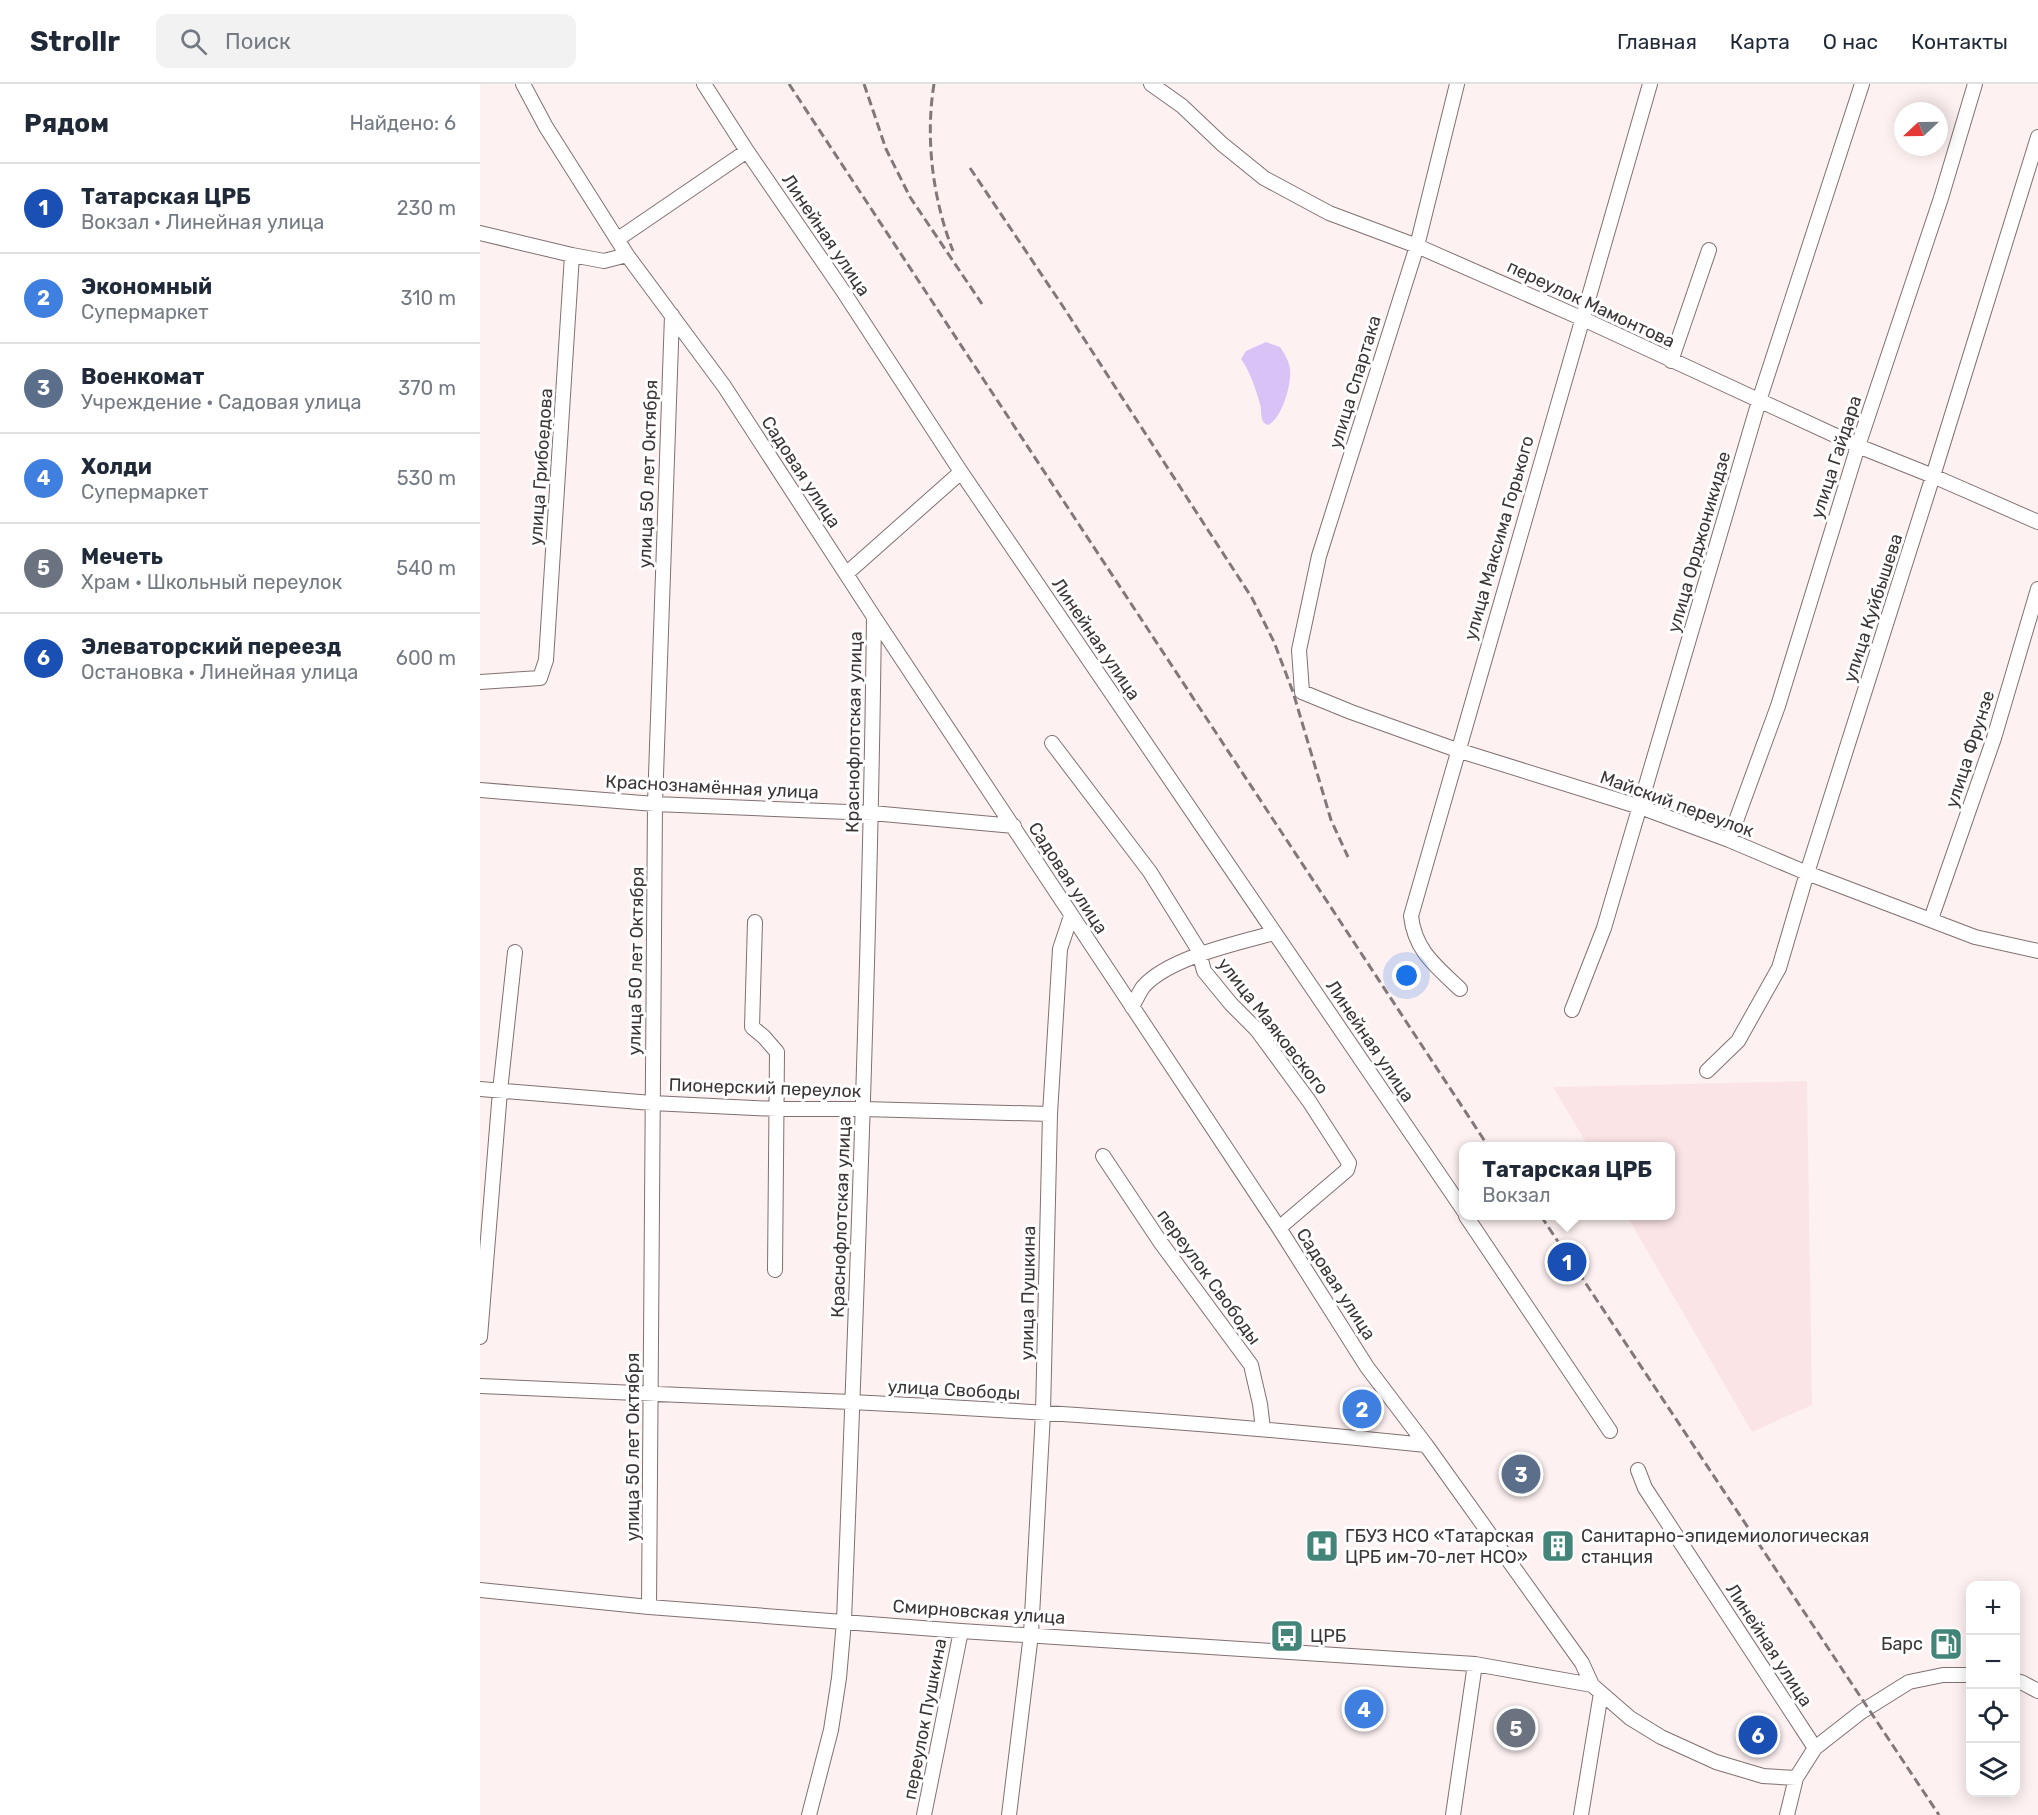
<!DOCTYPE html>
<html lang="ru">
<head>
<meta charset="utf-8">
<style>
	:root { --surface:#fff; --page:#f2f2f3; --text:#1f2937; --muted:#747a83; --line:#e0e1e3; --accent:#0b8043 }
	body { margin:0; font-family:Rubik,sans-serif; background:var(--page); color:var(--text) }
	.controls { position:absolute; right:18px; bottom:18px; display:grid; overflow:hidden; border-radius:12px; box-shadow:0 3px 15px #0003 }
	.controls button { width:54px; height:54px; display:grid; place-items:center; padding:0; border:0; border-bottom:2px solid var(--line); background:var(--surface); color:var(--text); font:30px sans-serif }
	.compass { position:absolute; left:1414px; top:18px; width:54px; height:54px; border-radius:50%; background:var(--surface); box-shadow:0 3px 15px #0003; rotate:248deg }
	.you { position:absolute; left:927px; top:892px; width:21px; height:21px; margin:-15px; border:4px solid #fff; border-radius:50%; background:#1a73e8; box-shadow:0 0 0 9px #1a73e833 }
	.badge { display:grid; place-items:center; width:39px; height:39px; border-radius:50%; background:var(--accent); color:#fff; font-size:20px; font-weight:700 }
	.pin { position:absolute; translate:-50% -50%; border:3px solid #fff; box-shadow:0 2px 6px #0006 }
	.popup { position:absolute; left:979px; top:1058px; width:216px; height:78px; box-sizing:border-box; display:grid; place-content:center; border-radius:12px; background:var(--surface); filter:drop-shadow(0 2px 4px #0005); font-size:20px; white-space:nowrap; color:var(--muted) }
	.popup b { font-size:22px; color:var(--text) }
	.popup::after { content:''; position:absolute; left:50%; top:100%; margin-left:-12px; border:12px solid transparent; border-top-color:var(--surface) }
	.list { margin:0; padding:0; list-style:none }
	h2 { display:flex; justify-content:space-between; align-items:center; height:78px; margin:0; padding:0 24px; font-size:26px }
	h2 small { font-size:20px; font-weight:400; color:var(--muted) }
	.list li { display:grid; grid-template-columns:39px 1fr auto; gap:18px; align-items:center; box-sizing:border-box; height:90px; padding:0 24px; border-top:2px solid var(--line) }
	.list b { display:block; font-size:22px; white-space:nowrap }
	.list p { margin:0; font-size:20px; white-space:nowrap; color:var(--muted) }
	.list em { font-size:20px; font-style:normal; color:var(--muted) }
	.icon { flex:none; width:33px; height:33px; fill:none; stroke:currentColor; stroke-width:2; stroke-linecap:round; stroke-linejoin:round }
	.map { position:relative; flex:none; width:1558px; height:1731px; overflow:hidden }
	header { display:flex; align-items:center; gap:36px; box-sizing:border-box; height:84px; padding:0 30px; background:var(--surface); border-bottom:2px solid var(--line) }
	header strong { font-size:28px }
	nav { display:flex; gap:33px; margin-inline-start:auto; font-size:21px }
	.search { width:420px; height:54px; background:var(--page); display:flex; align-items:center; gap:15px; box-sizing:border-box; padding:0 21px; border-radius:12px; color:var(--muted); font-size:22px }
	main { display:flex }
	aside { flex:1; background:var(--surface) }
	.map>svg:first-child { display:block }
</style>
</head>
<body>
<header>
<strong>Strollr</strong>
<div class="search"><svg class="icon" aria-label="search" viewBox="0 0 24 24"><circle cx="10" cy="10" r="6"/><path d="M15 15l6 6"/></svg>Поиск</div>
<nav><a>Главная</a><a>Карта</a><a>О нас</a><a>Контакты</a></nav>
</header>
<main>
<aside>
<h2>Рядом<small>Найдено: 6</small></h2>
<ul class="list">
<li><span class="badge" style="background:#1a4fb4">1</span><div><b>Татарская ЦРБ</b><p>Вокзал · Линейная улица</p></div><em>230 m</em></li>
<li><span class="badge" style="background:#3f7fe0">2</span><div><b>Экономный</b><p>Супермаркет</p></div><em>310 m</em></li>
<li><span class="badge" style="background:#5c6f8a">3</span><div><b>Военкомат</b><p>Учреждение · Садовая улица</p></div><em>370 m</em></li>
<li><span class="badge" style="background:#3f7fe0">4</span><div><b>Холди</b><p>Супермаркет</p></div><em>530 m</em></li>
<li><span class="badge" style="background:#6b7280">5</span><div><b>Мечеть</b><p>Храм · Школьный переулок</p></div><em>540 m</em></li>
<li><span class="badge" style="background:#1a4fb4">6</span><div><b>Элеваторский переезд</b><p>Остановка · Линейная улица</p></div><em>600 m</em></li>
</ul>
</aside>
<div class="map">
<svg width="1558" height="1731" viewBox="0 0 1558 1731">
	<rect width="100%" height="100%" fill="#fef1f2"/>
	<path fill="#fbe4e6" d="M1327 997 1332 1321 1272 1348 1147 1132H1190V1062H1108L1073 1003Z"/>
	<path fill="#d9c2f6" d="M786 258 800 263C804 269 809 277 810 285 812 299 802 335 788 341L784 339C780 333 782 327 780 320 776 306 770 287 761 275L766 267Z"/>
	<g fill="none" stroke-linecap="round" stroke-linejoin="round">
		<g stroke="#817071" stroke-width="16">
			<path id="minor" d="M43 0 66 43 147 171 244 302 394 533 799 1144 887 1283 946 1361 1102 1579 1112 1601
				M224 0 267 67 361 204 481 388 984 1127
				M671 0 702 22 742 60 784 94 849 129 937 162 1101 234 1378 362 1453 392 1558 438
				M977 0 937 162 839 472 819 566 822 608 871 628 977 666 1160 723 1249 756 1327 789 1495 853 1558 867
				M0 149 92 171
				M138 155 267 67
				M1191 277 1229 166
				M366 490 481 388
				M0 598 60 594 66 576 92 171 124 177 147 171
				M572 659 670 788 718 865 724 887 751 920 777 946 829 1017 869 1079 867 1086 799 1144
				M0 706 175 720 392 729 534 742
				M1249 756 1298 622 1378 362 1461 114 1495 0
				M1451 835 1514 654 1558 505
				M275 838 272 943 284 953 297 968 295 1186
				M980 905C956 882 935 867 931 832L1170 0
				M652 923C655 917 659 909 663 903 688 874 757 859 794 849
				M1092 926 1124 844 1279 317 1382 0
				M1227 987 1258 957 1299 884 1327 789 1453 392 1558 53
				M0 1005 172 1019 296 1025H383L570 1030
				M623 1072 681 1159 771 1281 780 1320 783 1345
				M986 1132 1130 1347
				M0 1253 20 1007 35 868
				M0 1302C124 1308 247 1313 371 1318 563 1327 755 1341 946 1361
				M1158 1386 1165 1404 1335 1664
				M0 1506 169 1523 481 1547 995 1580 1112 1601 1150 1634 1181 1653 1236 1678 1283 1692 1316 1694
				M169 1523 175 720 192 231
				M1536 1597 1541 1598 1558 1607
				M329 1731 351 1646 359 1594 364 1537C377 1202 390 868 394 533
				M444 1731 481 1547
				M529 1731 551 1550 563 1329 570 1030 580 865 591 832
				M973 1731 995 1580
				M1101 1731 1121 1609
				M1307 1731 1316 1694 1335 1664 1381 1628 1429 1598 1463 1591H1490"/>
		</g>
		<use href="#minor" stroke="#fff" stroke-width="14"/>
		<path stroke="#827879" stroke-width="3" stroke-dasharray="9 4.5" stroke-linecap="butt" d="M309 0 1008 1062
			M384 0 406 65 430 113 502 220
			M454 0C445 55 453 116 473 167
			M490 84 584 224 772 514 794 558 813 608 851 736 868 773
			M1061 1132 1459 1731"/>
	</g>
	<defs>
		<g id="hospital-square" transform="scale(1.725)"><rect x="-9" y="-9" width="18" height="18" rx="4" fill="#438679" stroke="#fff"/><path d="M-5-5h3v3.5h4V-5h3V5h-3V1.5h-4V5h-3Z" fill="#fff"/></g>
		<g id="building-square" transform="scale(1.725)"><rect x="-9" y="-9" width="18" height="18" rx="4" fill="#438679" stroke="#fff"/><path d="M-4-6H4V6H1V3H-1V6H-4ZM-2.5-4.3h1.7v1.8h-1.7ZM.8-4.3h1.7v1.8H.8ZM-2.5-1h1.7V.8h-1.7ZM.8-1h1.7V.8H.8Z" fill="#fff"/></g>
		<g id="bus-square" transform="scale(1.725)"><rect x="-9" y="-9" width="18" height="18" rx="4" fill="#438679" stroke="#fff"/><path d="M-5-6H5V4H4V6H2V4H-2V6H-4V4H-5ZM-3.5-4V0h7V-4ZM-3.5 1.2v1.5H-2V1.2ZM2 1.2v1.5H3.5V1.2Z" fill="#fff"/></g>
		<g id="fuel-square" transform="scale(1.725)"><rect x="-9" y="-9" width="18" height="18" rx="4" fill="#438679" stroke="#fff"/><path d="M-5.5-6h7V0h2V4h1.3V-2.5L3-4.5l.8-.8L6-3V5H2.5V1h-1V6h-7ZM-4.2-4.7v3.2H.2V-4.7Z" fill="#fff"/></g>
	</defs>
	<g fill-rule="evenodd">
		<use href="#hospital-square" x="842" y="1462"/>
		<use href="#building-square" x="1078" y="1462"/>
		<use href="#bus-square" x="807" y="1552"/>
		<use href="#fuel-square" x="1466" y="1560"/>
	</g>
	<g text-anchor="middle" stroke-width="6" stroke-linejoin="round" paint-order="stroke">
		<g font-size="18" fill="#3d3636" stroke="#fff">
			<text transform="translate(346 151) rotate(56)" y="6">Линейная улица</text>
			<text transform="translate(1111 220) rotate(25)" y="6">переулок Мамонтова</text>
			<text transform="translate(875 298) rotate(-73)" y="6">улица Спартака</text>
			<text transform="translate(1356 373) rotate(-72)" y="6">улица Гайдара</text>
			<text transform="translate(61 383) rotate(-86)" y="6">улица Грибоедова</text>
			<text transform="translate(321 388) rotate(57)" y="6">Садовая улица</text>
			<text transform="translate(168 390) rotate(-88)" y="6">улица 50 лет Октября</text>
			<text transform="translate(1019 454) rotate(-74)" y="6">улица Максима Горького</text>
			<text transform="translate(1219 458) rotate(-74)" y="6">улица Орджоникидзе</text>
			<text transform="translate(1393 524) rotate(-72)" y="6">улица Куйбышева</text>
			<text transform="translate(616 555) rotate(56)" y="6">Линейная улица</text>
			<text transform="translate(374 648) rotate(-89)" y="6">Краснофлотская улица</text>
			<text transform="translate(1490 665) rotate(-72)" y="6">улица Фрунзе</text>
			<text transform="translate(232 703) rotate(3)" y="6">Краснознамённая улица</text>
			<text transform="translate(1197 720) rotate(20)" y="6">Майский переулок</text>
			<text transform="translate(588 794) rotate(57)" y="6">Садовая улица</text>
			<text transform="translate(156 877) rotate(-89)" y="6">улица 50 лет Октября</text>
			<text transform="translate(793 942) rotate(52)" y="6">улица Маяковского</text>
			<text transform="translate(890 957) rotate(56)" y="6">Линейная улица</text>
			<text transform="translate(285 1004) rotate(2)" y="6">Пионерский переулок</text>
			<text transform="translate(361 1133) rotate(-88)" y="6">Краснофлотская улица</text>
			<text transform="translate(729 1193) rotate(54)" y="6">переулок Свободы</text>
			<text transform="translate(856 1200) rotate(57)" y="6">Садовая улица</text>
			<text transform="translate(548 1209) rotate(-89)" y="6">улица Пушкина</text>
			<text transform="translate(474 1306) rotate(3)" y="6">улица Свободы</text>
			<text transform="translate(153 1363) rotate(-90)" y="6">улица 50 лет Октября</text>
			<text transform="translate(499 1528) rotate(4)" y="6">Смирновская улица</text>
			<text transform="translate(1289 1561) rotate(57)" y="6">Линейная улица</text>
			<text transform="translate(445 1635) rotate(-79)" y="6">переулок Пушкина</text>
		</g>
		<g font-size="18" fill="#3d3636" stroke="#fff" text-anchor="start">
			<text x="865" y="1458">ГБУЗ НСО «Татарская<tspan x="865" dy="21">ЦРБ им-70-лет НСО»</tspan></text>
			<text x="1101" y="1458">Санитарно-эпидемиологическая<tspan x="1101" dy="21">станция</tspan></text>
			<text x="830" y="1558">ЦРБ</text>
			<text x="1443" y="1566" text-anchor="end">Барс</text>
		</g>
	</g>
</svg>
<div class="controls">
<button>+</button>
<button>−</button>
<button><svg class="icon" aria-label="locate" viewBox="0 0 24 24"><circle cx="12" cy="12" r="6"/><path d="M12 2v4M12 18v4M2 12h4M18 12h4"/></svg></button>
<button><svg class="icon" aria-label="layers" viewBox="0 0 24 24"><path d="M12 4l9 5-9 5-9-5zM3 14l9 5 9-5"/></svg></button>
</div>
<svg class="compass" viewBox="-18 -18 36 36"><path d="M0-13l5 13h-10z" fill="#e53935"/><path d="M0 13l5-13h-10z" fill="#747a83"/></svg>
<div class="you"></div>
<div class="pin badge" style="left:1087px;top:1178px;background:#1a4fb4">1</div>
<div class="popup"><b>Татарская ЦРБ</b>Вокзал</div>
<div class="pin badge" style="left:882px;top:1325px;background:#3f7fe0">2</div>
<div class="pin badge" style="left:1041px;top:1390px;background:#5c6f8a">3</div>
<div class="pin badge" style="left:884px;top:1625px;background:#3f7fe0">4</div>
<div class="pin badge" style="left:1036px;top:1644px;background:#6b7280">5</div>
<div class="pin badge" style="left:1278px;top:1651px;background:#1a4fb4">6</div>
</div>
</main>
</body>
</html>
